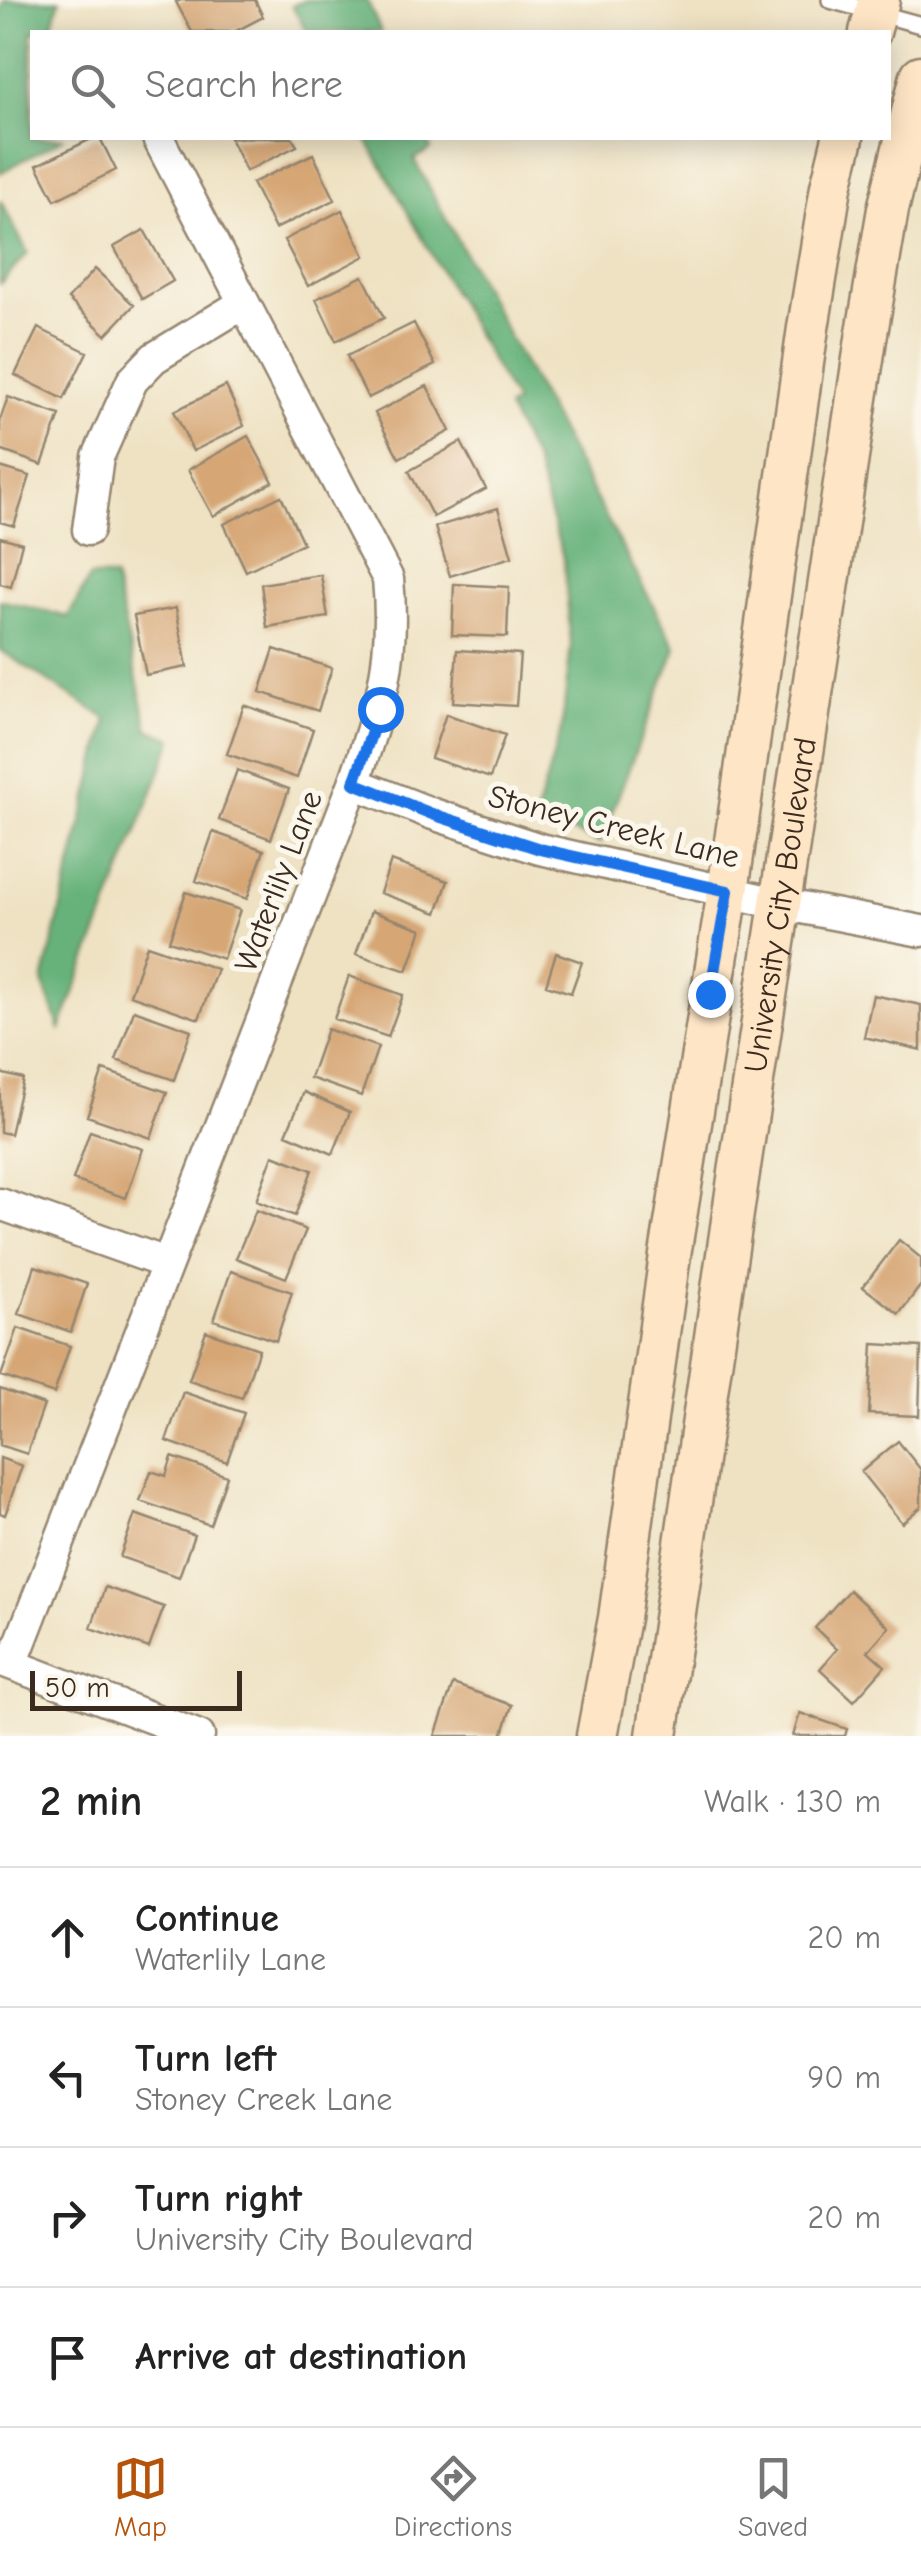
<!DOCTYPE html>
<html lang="en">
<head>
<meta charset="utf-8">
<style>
	:root { --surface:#fff; --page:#f2f2f2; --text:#222; --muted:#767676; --line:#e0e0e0; --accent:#b45309 }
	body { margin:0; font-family:"Comic Neue",sans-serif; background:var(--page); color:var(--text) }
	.scale { position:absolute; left:30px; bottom:25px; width:212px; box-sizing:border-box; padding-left:10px; border:5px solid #3b2a1e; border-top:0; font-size:28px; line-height:35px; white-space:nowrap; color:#3b2a1e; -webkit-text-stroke:8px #fbf7ec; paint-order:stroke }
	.stop { position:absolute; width:30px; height:30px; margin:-22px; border:8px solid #1a73e8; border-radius:50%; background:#fff }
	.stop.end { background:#1a73e8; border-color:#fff; box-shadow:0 2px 10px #0008 }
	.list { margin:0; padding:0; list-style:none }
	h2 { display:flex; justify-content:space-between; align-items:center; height:130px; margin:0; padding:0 40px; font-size:42px }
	h2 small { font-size:32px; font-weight:400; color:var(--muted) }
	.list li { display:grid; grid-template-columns:65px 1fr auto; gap:30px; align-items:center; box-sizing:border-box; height:140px; padding:0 40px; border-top:2px solid var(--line) }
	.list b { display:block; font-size:38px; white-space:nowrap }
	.list p { margin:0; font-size:32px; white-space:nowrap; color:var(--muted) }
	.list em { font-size:32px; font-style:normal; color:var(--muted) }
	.icon { flex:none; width:55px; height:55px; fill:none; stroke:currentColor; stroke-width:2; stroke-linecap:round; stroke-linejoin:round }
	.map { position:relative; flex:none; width:921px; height:1736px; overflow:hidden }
	.search { position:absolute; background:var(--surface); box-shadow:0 5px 25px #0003; left:30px; right:30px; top:30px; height:110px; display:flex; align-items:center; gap:25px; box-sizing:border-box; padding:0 35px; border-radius:0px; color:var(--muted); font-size:38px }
	.sheet { height:690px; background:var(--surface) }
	nav { display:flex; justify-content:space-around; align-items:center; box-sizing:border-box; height:140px; border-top:2px solid var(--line); background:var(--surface); font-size:28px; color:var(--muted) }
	nav a { display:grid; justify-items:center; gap:5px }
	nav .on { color:var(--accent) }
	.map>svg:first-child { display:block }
</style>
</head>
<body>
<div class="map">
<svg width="921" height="1736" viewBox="0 0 921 1736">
	<rect width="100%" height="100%" fill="#fbf7ec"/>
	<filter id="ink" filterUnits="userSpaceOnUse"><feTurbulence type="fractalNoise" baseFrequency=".01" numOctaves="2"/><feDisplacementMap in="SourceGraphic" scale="20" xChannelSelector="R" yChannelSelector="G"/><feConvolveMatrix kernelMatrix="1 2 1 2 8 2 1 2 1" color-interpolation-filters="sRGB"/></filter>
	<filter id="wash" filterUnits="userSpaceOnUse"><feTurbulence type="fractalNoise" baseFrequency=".0048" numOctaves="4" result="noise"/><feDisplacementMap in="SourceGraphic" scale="40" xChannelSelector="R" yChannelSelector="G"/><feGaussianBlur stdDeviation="2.25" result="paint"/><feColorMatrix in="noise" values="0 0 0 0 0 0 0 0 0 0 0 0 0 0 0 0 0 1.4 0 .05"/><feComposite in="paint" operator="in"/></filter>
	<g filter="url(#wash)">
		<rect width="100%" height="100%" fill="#efe2c3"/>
		<path fill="#66b27a" stroke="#506e4c" stroke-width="2.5" d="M4 0H60L50 32H32V138H64L0 173V15Z
			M305 0H367L381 32H307L292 6Z
			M366 138H426L431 149 414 159 676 648 600 843 535 817 562 727 571 645 564 561 535 462 507 408 515 403Z
			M0 200 28 253 0 284Z
			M90 577H114L148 729 173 739 60 1029 43 982 107 719 0 650V600L68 617Z"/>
		<g id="blocks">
			<path fill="#d6a674" d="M181 0H255L263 17 234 32H192L176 2Z
				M93 138H100L116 170 55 200 37 165Z
				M230 138H292L297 146 246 171Z
				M313 154 335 200 275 229 252 183Z
				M342 210 365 256 308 286 284 240Z
				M144 230 173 281 142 299 114 247Z
				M95 269 134 305 106 335 68 299Z
				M363 276 384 318 336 341 316 299Z
				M414 323 435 365 368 398 347 356Z
				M38 328 87 352 64 399 15 375Z
				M226 386 244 426 193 451 174 411Z
				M427 386 450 431 399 458 375 413Z
				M8 397 60 415 42 465 0 450V420Z
				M248 436 273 482 213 516 188 470Z
				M461 442 486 489 433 517 409 471Z
				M0 467 30 476 14 526 0 522Z
				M281 496 303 543 246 571 224 524Z
				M498 508 512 557 450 576 435 527Z
				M0 537 22 543 11 587 0 584Z
				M321 575 328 617 267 627 261 584Z
				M454 584 509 587 507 637 452 635Z
				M176 608 187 667 146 675 134 616Z
				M274 649 332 668 318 711 260 692Z
				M457 650 520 654 516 706 453 702Z
				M244 705 313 729 297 778 227 754Z
				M446 714 505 735 490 778 431 758Z
				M237 770 289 789 271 839 219 820Z
				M213 832 264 850 247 899 196 881Z
				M391 861 448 881 437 913 380 893Z
				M186 892 240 910 223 959 169 941Z
				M371 911 422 929 407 971 356 954Z
				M147 945 217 969 199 1019 130 995Z
				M556 953 582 962 571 993 546 985Z
				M349 976 403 995 388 1037 334 1019Z
				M873 995 921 1005V1050L864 1037Z
				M134 1010 191 1030 174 1080 116 1060Z
				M327 1029 378 1047 361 1096 310 1078Z
				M103 1070 167 1092 151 1138 87 1116Z
				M0 1073 23 1079 10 1134 0 1132Z
				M304 1092 350 1112 333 1154 286 1134Z
				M90 1131 143 1149 126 1198 73 1180Z
				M273 1155 312 1170 295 1216 256 1201Z
				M256 1210 306 1230 286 1278 236 1258Z
				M899 1240 921 1258V1285L899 1314 863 1287Z
				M35 1266 87 1284 71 1332 19 1314Z
				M231 1271 292 1292 276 1341 214 1320Z
				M18 1328 70 1346 54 1394 1 1376Z
				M206 1331 259 1349 242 1398 189 1380Z
				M873 1344 921 1347 919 1416 869 1414Z
				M0 1389 44 1405 27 1454 0 1445Z
				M183 1392 244 1413 227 1462 166 1441Z
				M898 1441 921 1470V1507L902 1523 861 1472Z
				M172 1457 227 1476 210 1525 140 1501 151 1471 166 1476Z
				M0 1458 22 1466 5 1515 0 1513Z
				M135 1514 194 1535 179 1577 120 1557Z
				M105 1587 164 1607 149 1648 91 1628Z
				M849 1590 889 1627 868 1651 885 1666 854 1701 820 1669 837 1649 815 1628Z
				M453 1684 512 1705 502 1736H435Z
				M800 1713 847 1729 845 1736H793Z"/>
		</g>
	</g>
	<g filter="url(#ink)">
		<use href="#blocks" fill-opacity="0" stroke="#958670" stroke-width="2.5"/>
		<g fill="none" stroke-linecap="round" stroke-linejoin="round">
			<g stroke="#958670" stroke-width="20">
				<path id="service" d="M830 0 921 25"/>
			</g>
			<g stroke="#958670" stroke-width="35">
				<path id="minor" d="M88 530 98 457 132 381 154 358 244 303
					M354 783 433 814 540 849 781 904 921 931
					M0 1204 166 1263
					M0 1660 199 1736
					M12 1664 354 783C380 708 396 659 388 579L158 138"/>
			</g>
			<g stroke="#958670" stroke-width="45">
				<g id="secondary">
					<path d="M870 32 879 0"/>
					<path d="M597 1736 619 1618 670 1255 728 891 808 328 831 187 843 138"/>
					<path id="s1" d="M657 1736 737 1186 866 339 888 209 921 76"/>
				</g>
			</g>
			<use href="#service" stroke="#fff" stroke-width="15"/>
			<use href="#minor" stroke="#fff" stroke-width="30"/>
			<use href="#secondary" stroke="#fee5c5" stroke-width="40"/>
		</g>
	</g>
	<g fill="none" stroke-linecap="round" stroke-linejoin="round" filter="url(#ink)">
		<path stroke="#1a73e8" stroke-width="12" d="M380 709 354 783 432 814 540 849 728 891 710 994"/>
	</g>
	<g text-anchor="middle" stroke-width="10" stroke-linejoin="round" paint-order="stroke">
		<g font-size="32" fill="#3b2a1e" stroke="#fbf7ec">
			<text transform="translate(614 826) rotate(14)" y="11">Stoney Creek Lane</text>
			<text transform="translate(278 881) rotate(-69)" y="11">Waterlily Lane</text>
			<text dy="11" stroke="none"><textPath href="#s1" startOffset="840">University City Boulevard</textPath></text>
		</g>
	</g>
</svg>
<div class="scale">50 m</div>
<div class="stop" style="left:380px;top:709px"></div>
<div class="stop end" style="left:710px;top:994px"></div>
<div class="search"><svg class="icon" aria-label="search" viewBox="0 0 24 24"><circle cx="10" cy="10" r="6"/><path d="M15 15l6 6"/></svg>Search here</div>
</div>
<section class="sheet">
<h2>2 min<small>Walk · 130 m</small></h2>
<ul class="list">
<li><svg class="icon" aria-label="ahead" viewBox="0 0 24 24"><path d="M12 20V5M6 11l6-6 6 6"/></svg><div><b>Continue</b><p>Waterlily Lane</p></div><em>20 m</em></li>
<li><svg class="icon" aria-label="left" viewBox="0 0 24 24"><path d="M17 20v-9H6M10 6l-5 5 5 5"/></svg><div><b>Turn left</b><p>Stoney Creek Lane</p></div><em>90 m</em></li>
<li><svg class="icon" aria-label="right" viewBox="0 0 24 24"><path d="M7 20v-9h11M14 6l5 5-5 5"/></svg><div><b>Turn right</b><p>University City Boulevard</p></div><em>20 m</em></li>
<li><svg class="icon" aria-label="arrive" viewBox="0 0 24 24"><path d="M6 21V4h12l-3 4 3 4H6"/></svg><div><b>Arrive at destination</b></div></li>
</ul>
</section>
<nav>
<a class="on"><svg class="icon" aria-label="map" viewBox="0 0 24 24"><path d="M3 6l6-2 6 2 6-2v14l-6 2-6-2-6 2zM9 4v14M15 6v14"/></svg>Map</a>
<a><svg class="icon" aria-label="directions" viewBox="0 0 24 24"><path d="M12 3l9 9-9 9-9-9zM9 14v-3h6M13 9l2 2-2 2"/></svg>Directions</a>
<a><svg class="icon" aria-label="saved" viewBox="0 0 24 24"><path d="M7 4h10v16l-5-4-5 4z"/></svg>Saved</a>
</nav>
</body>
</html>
